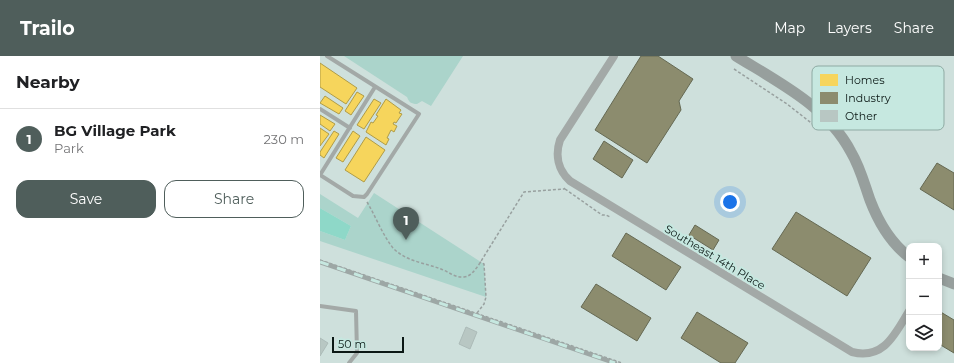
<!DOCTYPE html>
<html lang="en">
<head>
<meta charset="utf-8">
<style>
	:root { --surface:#fff; --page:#f2f2f2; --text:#202124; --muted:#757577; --line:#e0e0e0; --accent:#4f5e5b }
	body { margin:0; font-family:Montserrat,sans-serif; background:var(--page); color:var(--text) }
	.controls { position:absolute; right:12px; bottom:12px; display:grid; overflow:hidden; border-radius:8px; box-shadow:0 2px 6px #0003 }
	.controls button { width:36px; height:36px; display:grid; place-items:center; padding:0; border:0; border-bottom:1px solid var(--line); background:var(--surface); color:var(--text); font:20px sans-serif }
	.scale { position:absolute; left:12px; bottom:10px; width:72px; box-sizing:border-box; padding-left:4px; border:2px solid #0b1815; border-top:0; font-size:11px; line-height:14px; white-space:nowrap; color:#0b1815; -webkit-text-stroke:3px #c6e8e0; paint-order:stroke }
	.you { position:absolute; left:410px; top:146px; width:14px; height:14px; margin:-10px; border:3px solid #fff; border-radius:50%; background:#1a73e8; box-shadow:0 0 0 6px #1a73e833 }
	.badge { display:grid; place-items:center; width:26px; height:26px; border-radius:50%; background:var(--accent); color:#fff; font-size:13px; font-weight:700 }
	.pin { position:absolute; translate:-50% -33px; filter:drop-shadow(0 1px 2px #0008) }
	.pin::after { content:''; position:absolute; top:21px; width:14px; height:12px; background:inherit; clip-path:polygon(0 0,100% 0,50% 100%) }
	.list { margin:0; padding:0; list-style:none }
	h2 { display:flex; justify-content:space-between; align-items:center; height:52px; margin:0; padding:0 16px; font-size:17px }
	h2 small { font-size:13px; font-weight:400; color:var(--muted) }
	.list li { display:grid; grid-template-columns:26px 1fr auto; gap:12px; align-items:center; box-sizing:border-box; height:60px; padding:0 16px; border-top:1px solid var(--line) }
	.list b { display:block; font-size:15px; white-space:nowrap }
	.list p { margin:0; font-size:13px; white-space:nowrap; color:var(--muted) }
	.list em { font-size:13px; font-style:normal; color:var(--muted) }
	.actions { display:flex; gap:8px; padding:12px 16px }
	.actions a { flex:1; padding:9px 0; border:1px solid var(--accent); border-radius:12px; text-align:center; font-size:14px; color:var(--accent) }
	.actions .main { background:var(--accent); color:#fff }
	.icon { flex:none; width:22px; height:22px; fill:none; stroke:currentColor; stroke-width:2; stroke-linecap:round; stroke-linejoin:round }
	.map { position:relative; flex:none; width:634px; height:307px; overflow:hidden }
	header { display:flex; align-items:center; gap:24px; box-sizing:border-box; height:56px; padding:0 20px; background:var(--accent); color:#fff }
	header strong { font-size:19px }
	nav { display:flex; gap:22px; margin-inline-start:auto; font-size:14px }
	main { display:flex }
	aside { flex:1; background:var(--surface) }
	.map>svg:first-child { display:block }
</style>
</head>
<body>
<header>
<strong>Trailo</strong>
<nav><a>Map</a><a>Layers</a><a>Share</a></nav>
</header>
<main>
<aside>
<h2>Nearby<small></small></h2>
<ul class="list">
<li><span class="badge">1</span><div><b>BG Village Park</b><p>Park</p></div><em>230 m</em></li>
</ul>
<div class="actions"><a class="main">Save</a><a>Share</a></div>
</aside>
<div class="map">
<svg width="634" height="307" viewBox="0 0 634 307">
	<rect width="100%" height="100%" fill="#cee0dc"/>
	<path fill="#abd4cb" d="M24 0H143L111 50 102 45 97 48C91 48 89 46 87 41Z
		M54 137 164 208 166 241 0 185V175L25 184 31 170 0 152V138L38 162Z"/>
	<path fill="#8ed8c8" d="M0 152 31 170 25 184 0 175Z"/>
	<path fill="#f6d55c" stroke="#b09c47" d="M0 7 37 32 26 48 0 31Z
		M37 36 44 40 31 59 25 55Z
		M5 40 23 52 19 58 0 47Z
		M54 43 61 47 44 73 37 69Z
		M66 43 81 54 79 57 82 58 76 67 74 66 73 68 77 70 74 76 71 74 67 82 69 83 66 89 46 76 51 66 53 67 58 60 56 59Z
		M0 59 15 68 10 75 0 68Z
		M0 72 9 78 0 90Z
		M14 75 19 78 4 102 0 99V96Z
		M33 75 40 80 23 106 16 102Z
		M46 81 65 94 44 126 25 114Z"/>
	<path fill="#8c8c6e" stroke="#656953" d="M321 0H338L373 23 359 45 361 54 327 107 275 74Z
		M284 85 313 104 302 122 273 103Z
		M617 107 634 117V154L600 133Z
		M476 156 551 202 527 240 452 193Z
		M375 169 399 184 393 194 369 179Z
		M306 177 361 211 346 234 292 200Z
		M276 228 331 262 317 285 261 251Z
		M619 255 634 264V297L619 288Z
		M377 256 428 287 415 307H401L361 282Z"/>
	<path fill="#b8c7c3" stroke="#acbbb8" d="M146 271 157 276 150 293 139 288Z
		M0 282 8 287 0 300Z"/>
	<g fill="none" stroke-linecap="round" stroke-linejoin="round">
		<path stroke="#98a09f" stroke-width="1.5" stroke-dasharray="3 2" stroke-linecap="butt" d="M414 13 467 48 499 73
			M245 133 282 159H286L290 161
			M47 146C56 161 62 178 73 192 85 205 105 207 121 213 129 216 135 222 144 221 151 220 154 215 158 210L204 136 244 133 245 132
			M0 204 302 307
			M157 257 164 248 166 241 164 208 160 206"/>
		<path stroke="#a3a9a7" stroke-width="4" d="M0 53 30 72
			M0 119 33 140 44 141 47 138 99 58 7 0
			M0 119 55 31
			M0 250 36 255 37 297 29 307"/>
		<path stroke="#a3a9a7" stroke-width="8" d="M294 0 240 84C235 99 238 114 250 125L532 296C564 304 575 278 589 255"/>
		<path stroke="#979f9d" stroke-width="11" d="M416 0C458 26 507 50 531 96 540 111 544 127 550 144 558 165 571 187 589 201
			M619 222 634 228"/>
		<g stroke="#9da7a5" stroke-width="4.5">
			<path id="rail" d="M0 206 295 307"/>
		</g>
		<use href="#rail" stroke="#c6e8e0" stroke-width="3" stroke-dasharray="9" stroke-linecap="butt"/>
	</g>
	<g text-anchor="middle" stroke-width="4" stroke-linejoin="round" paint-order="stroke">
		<g font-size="11" fill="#0b1815" stroke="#c6e8e0">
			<text transform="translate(395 201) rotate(31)" y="4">Southeast 14th Place</text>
		</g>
	</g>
	<rect x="492" y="10" width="132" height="64" rx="6" fill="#c6e8e0" stroke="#8eaaa3" stroke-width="1"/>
	<rect x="500" y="18" width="18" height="12" fill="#f6d55c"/>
	<rect x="500" y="36" width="18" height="12" fill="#8c8c6e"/>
	<rect x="500" y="54" width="18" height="12" fill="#b8c7c3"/>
	<g font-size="11" fill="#0b1815">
		<text x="525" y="28">Homes</text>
		<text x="525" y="46">Industry</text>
		<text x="525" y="64">Other</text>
	</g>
</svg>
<div class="controls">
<button>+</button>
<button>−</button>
<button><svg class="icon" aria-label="layers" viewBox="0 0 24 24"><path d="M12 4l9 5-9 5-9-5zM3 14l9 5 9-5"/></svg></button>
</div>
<div class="scale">50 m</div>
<div class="you"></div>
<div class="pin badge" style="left:86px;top:184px">1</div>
</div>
</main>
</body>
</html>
